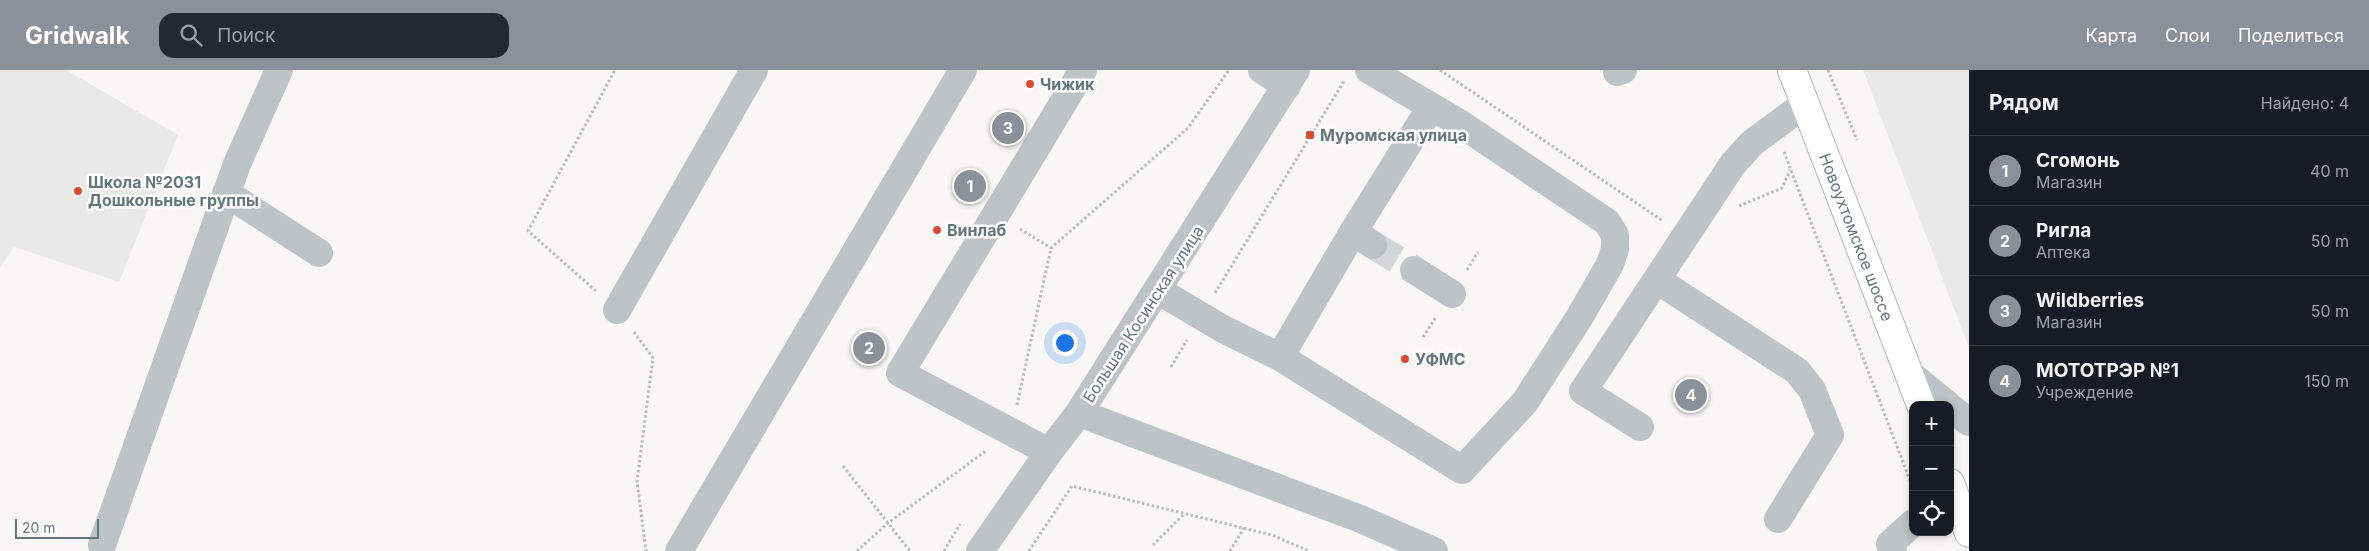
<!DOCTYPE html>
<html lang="ru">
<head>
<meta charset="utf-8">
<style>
	:root { --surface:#171b24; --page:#242831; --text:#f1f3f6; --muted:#9ea1a6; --line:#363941; --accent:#8c9099 }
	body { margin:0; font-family:Inter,sans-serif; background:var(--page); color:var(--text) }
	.controls { position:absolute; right:15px; bottom:15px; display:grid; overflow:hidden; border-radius:10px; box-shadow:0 2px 8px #0003 }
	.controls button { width:45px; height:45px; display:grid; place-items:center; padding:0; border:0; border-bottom:1px solid var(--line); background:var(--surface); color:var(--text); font:25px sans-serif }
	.scale { position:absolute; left:15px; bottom:12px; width:84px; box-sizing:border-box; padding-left:5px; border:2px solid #64757e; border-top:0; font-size:14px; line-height:18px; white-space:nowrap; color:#64757e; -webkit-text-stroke:4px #fff; paint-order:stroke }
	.you { position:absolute; left:1064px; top:272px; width:18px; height:18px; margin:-12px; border:4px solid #fff; border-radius:50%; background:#1a73e8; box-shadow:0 0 0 8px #1a73e833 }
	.badge { display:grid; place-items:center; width:32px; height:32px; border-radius:50%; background:var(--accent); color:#fff; font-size:16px; font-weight:700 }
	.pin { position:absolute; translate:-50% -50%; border:2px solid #fff; box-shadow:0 1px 5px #0006 }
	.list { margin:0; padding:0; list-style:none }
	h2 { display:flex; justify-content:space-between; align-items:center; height:65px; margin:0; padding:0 20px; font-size:21px }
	h2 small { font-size:16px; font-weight:400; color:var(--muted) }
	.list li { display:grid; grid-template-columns:32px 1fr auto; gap:15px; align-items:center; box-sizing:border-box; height:70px; padding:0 20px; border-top:1px solid var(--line) }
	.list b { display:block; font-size:19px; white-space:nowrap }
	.list p { margin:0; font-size:16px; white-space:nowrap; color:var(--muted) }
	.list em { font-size:16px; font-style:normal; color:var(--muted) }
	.icon { flex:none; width:28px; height:28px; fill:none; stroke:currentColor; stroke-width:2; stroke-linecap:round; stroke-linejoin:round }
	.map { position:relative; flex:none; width:1969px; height:481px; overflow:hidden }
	header { display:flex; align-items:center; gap:30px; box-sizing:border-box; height:70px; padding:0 25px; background:var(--accent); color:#fff }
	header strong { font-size:24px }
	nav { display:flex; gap:28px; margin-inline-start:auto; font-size:18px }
	.search { width:350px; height:45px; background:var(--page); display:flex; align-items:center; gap:12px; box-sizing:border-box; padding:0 18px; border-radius:15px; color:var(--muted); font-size:19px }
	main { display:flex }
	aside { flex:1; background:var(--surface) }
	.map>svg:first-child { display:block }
</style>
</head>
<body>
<header>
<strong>Gridwalk</strong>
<div class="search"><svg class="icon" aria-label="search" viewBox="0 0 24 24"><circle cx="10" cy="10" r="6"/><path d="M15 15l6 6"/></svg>Поиск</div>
<nav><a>Карта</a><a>Слои</a><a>Поделиться</a></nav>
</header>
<main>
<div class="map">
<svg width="1969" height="481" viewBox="0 0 1969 481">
	<rect width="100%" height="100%" fill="#f8f7f5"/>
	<path fill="#e8e9e8" d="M0 0H66L178 65 119 212 14 177 0 198Z
		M1863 0H1969V278Z"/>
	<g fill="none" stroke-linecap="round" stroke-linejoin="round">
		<path stroke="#d3d6d7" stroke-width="28" stroke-dasharray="28 14" stroke-linecap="butt" d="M1373 175 1414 200"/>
		<g stroke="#b2b8bb" stroke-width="30">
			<g id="major">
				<path id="s1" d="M1792 0 1921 335"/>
				<path d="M1950 413 1969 463"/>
			</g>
		</g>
		<path stroke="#b9bcbe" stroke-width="3" stroke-dasharray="2.5 2.5" stroke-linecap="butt" d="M1440 0 1663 151
			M1828 0 1857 70
			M1784 82 1913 418
			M1739 136 1782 118 1790 100
			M1020 159 1051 178
			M1467 200 1478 182
			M596 221 528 161 615 0
			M1215 223 1344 11
			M634 262 653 288 637 411 646 481
			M1423 267 1436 247
			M1171 297 1187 270
			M1017 335 1051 178 1188 58 1229 0
			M843 396 910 481
			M1153 475 1184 444
			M857 481 888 453 987 380
			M944 481 960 454
			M1029 481 1072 416 1272 465 1309 481
			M1230 481 1244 458"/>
		<path stroke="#bec3c6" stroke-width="28" d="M1262 0 1287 16
			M1617 2 1623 0
			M226 123 319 183
			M1353 162 1373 175
			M1414 200 1452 224
			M1657 210 1797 301 1812 320 1830 365 1778 449
			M1159 221 1223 259 1280 287 1462 400 1525 332 1579 248 1610 194 1615 179V165L1607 152 1461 54 1369 0
			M617 240 754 0
			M1280 287 1353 162 1431 37
			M1910 304 1948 335
			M1950 337 1969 352
			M1079 343 1358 448 1434 481
			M1640 357 1583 321 1733 94 1752 73 1805 34
			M1049 382 900 303 1083 0
			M102 475 237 94 279 0
			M679 481 963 0
			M980 481 1049 382 1079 343 1296 0
			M1893 481 1890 474 1913 453"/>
		<use href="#major" stroke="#fff" stroke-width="28"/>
	</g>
	<g fill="#da4a33" stroke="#fff" stroke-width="2">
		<circle cx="1030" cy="14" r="5"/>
		<rect x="1305" y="60" width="10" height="10" rx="2.5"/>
		<circle cx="78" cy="121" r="5"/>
		<circle cx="937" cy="160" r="5"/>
		<circle cx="1405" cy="289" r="5"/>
	</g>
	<g text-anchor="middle" stroke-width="5" stroke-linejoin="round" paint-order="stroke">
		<g font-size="16" font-weight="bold" fill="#64757e" stroke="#fff" text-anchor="start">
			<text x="1040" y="20">Чижик</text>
			<text x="1320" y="71">Муромская улица</text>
			<text x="88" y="118">Школа №2031<tspan x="88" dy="18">Дошкольные группы</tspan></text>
			<text x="947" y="166">Винлаб</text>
			<text x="1415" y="295">УФМС</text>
		</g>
		<g font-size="16" fill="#64757e" stroke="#fff">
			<text dy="6" stroke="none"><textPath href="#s1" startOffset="179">Новоухтомское шоссе</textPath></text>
			<text transform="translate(1143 244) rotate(-57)" y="6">Большая Косинская улица</text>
		</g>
	</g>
</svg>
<div class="controls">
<button>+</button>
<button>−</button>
<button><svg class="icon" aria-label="locate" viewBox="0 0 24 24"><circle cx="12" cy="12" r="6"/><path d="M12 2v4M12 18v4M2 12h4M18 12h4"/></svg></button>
</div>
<div class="scale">20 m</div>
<div class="you"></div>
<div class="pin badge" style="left:970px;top:116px">1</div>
<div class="pin badge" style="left:869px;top:278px">2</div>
<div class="pin badge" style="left:1008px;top:58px">3</div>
<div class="pin badge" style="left:1691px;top:325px">4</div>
</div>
<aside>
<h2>Рядом<small>Найдено: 4</small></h2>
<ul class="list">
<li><span class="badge">1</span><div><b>Сгомонь</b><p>Магазин</p></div><em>40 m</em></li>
<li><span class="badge">2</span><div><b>Ригла</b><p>Аптека</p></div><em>50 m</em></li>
<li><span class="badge">3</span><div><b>Wildberries</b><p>Магазин</p></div><em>50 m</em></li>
<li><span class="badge">4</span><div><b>МОТОТРЭР №1</b><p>Учреждение</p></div><em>150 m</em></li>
</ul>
</aside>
</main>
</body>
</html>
